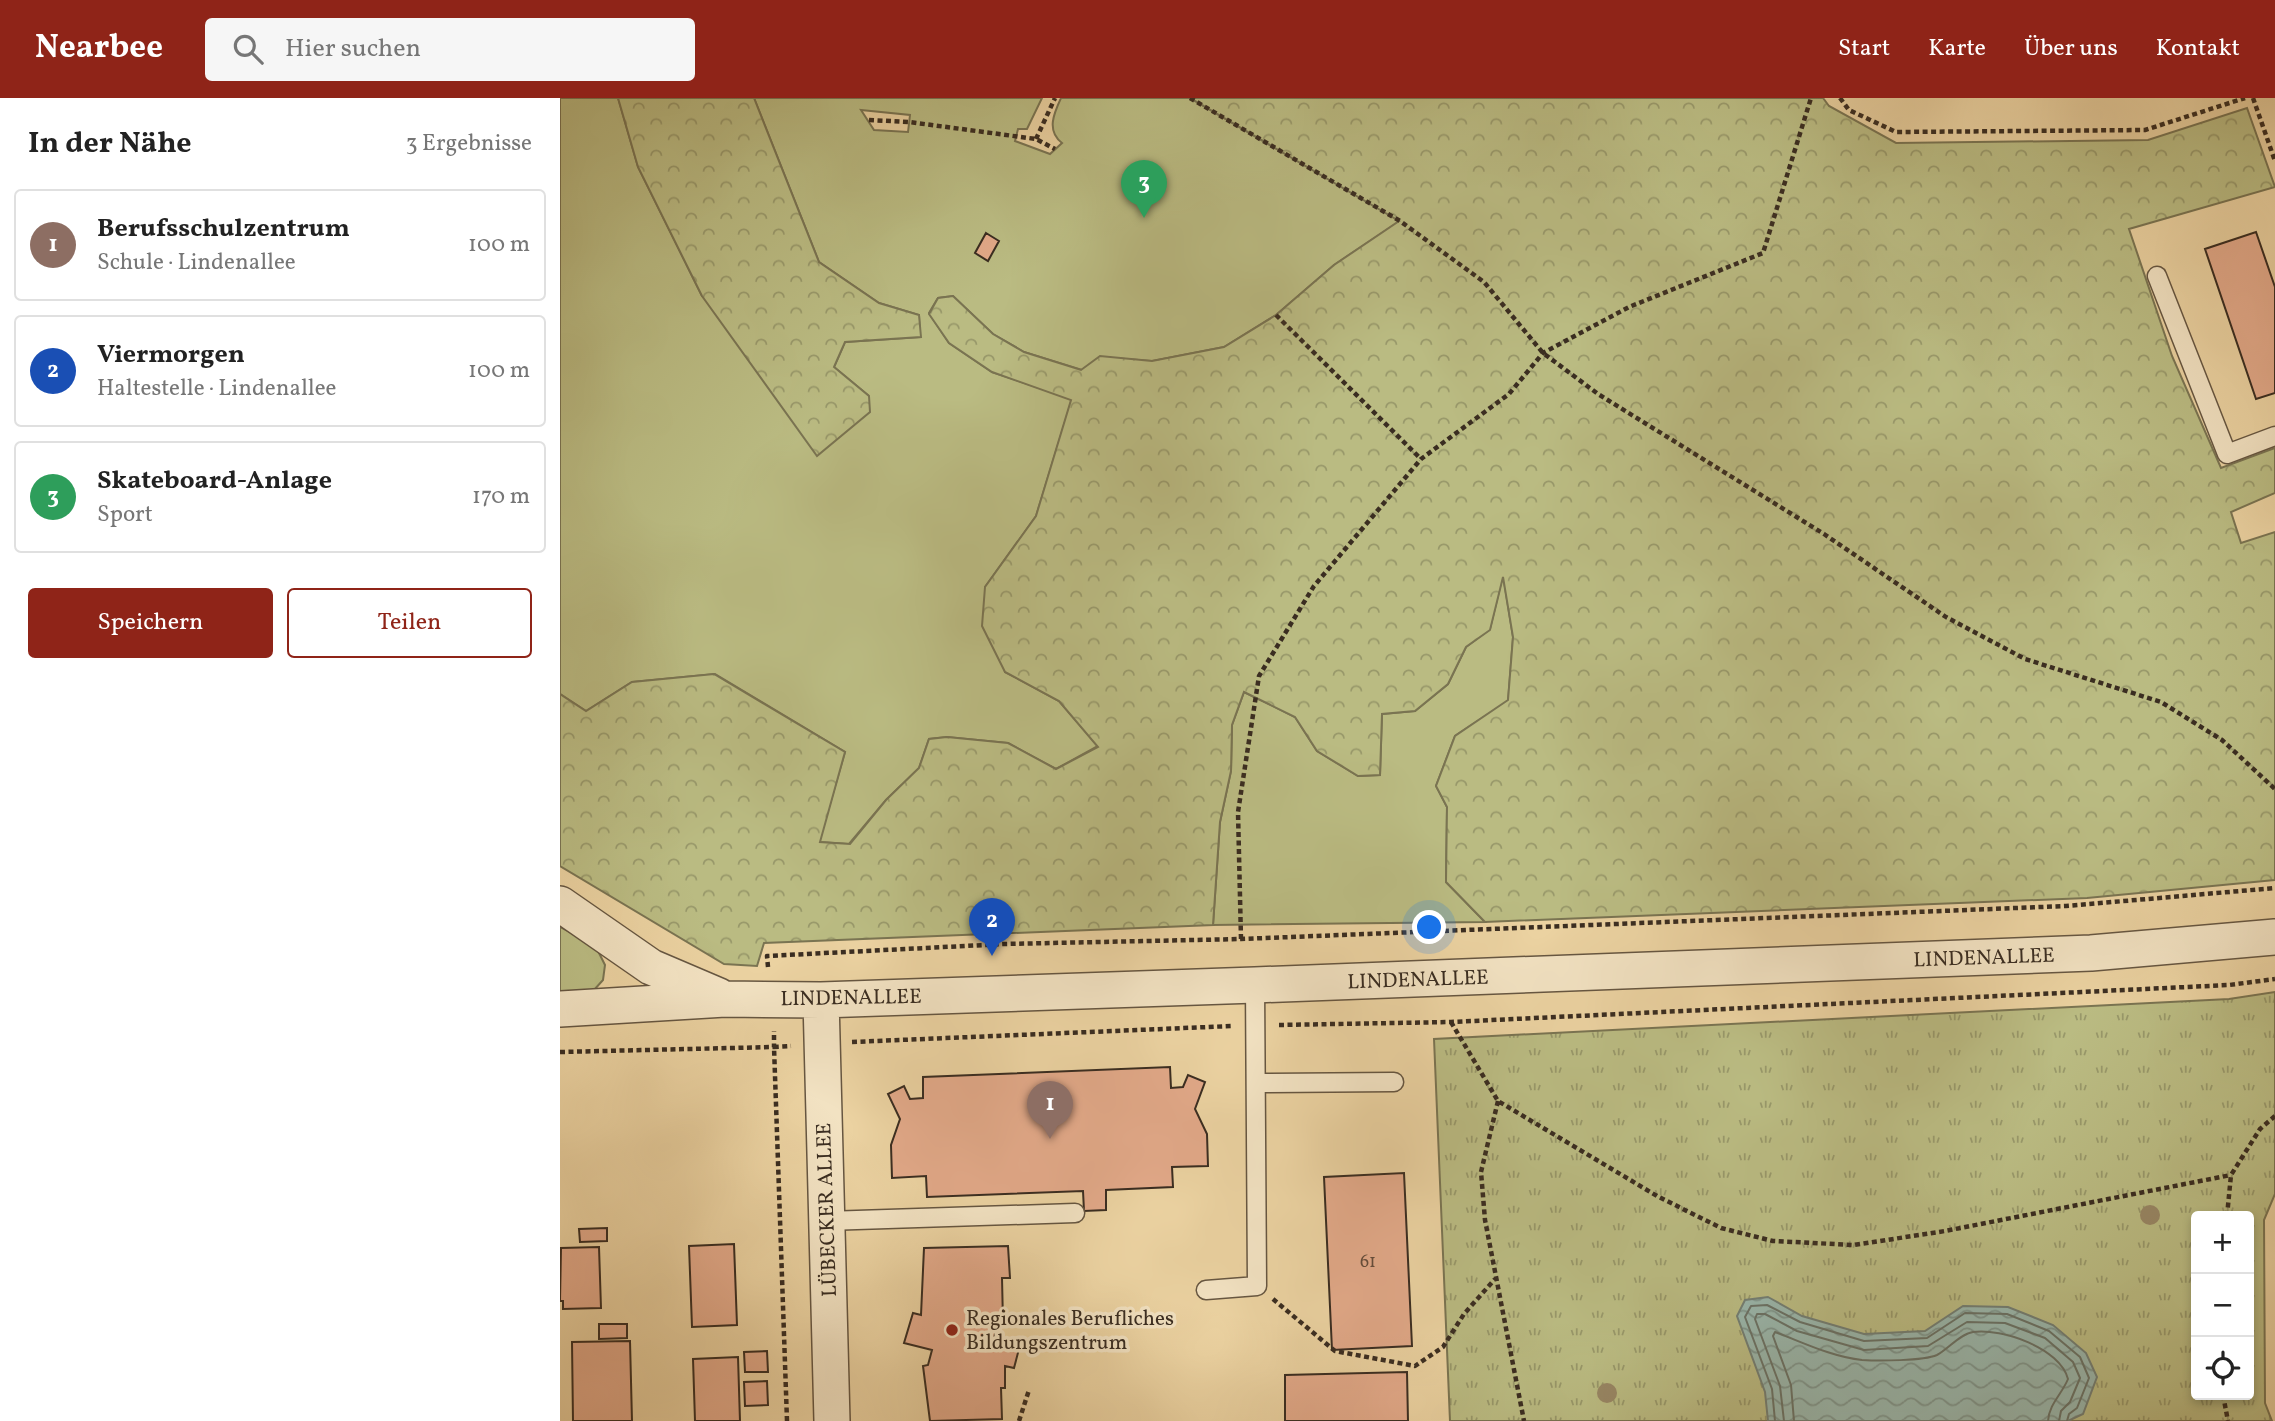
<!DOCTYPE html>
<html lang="de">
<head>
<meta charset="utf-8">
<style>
	:root { --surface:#fff; --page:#f6f6f6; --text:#222; --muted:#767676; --line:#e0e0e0; --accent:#8f2418 }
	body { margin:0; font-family:Vollkorn,serif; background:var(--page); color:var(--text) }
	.controls { position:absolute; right:21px; bottom:21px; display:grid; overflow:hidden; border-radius:7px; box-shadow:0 4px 10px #0003 }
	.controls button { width:63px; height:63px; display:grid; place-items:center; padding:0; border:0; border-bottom:2px solid var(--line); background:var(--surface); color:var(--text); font:35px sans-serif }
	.you { position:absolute; left:870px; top:830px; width:24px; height:24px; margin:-18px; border:5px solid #fff; border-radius:50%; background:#1a73e8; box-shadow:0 0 0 10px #1a73e833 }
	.badge { display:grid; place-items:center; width:46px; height:46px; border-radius:50%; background:var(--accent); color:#fff; font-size:23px; font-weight:700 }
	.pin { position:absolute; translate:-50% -58px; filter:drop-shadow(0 2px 4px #0008) }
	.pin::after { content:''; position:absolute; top:37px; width:24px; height:21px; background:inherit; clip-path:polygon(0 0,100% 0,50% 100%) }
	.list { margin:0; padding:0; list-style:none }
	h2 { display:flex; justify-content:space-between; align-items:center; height:91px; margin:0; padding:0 28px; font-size:30px }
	h2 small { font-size:23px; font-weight:400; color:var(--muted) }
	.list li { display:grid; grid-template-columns:46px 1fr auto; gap:21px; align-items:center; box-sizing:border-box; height:112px; margin:0 14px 14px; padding:0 14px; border:2px solid var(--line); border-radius:7px }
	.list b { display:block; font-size:26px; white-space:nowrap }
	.list p { margin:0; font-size:23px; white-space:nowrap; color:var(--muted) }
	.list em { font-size:23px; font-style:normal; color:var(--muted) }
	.actions { display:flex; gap:14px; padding:21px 28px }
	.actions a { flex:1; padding:16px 0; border:2px solid var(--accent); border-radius:7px; text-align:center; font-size:24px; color:var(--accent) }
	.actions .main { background:var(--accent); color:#fff }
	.icon { flex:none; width:38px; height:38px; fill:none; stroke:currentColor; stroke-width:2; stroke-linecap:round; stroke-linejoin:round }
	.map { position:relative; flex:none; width:1715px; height:1323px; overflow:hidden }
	header { display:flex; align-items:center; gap:42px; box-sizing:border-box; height:98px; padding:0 35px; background:var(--accent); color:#fff }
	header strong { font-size:33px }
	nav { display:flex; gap:38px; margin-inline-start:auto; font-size:24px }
	.search { width:490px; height:63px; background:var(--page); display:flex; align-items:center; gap:18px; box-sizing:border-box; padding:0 24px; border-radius:7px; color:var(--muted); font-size:26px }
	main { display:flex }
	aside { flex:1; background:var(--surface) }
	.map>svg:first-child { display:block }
</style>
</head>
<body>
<header>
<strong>Nearbee</strong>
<div class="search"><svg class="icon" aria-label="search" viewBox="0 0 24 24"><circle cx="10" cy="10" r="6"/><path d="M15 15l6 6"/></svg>Hier suchen</div>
<nav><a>Start</a><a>Karte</a><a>Über uns</a><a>Kontakt</a></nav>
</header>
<main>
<aside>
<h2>In der Nähe<small>3 Ergebnisse</small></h2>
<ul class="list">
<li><span class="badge" style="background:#8d6e63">1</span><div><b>Berufsschulzentrum</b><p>Schule · Lindenallee</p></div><em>100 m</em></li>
<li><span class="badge" style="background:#1a4fb4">2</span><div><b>Viermorgen</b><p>Haltestelle · Lindenallee</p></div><em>100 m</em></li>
<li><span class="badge" style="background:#2e9e5b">3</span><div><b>Skateboard-Anlage</b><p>Sport</p></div><em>170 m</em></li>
</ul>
<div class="actions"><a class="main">Speichern</a><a>Teilen</a></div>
</aside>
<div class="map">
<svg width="1715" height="1323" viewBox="0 0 1715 1323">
	<defs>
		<pattern id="forest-crowns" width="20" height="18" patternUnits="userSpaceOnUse" patternTransform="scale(1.75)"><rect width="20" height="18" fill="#babb82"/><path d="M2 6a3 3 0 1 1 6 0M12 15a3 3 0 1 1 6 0" fill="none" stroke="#98986a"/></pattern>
		<pattern id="park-tufts" width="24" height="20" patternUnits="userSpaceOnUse" patternTransform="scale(1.75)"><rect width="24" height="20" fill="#babb82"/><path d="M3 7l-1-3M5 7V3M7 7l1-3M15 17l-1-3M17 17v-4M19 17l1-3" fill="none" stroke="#98986a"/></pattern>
		<pattern id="water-waves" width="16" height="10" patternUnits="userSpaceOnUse" patternTransform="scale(1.75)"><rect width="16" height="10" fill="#99b6ab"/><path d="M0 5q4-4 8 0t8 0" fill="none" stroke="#7e948b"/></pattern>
	</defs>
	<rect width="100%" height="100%" fill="#ebd2a1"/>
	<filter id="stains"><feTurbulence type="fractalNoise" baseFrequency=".00286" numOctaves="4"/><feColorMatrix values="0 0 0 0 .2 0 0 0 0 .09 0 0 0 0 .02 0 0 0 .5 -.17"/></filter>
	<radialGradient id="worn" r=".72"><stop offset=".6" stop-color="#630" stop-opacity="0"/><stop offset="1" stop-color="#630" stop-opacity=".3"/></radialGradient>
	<path fill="#babb82" stroke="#7a7452" stroke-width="2" fill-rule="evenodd" d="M0 0H58L78 69 142 198 309 298 274 269 285 244 360 239 359 217 319 205 259 164 194 0H482L467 31H458L455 43 490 56 502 45C486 33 494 15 501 0H630L840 123 774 167 716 217 664 249 592 263 540 259 522 272 464 254 433 236 393 198 378 200 369 215 389 245 432 274 512 301 476 418 425 489 445 574 499 603 538 648 496 671 448 645 387 639 369 641 359 670 326 702 289 746 259 744 285 654 155 576 72 584 26 613 0 596ZM301 12 350 17 348 34 314 32Z
		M943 477 953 539 948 603 895 638 876 688 887 709 886 784 925 824 653 827 660 724 671 673 672 627 684 594 735 619 757 653 798 678 820 677 822 616 855 613 888 586 906 549 930 531Z
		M0 829 35 847 45 867 43 882 34 892 0 897Z"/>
	<path fill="url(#forest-crowns)" stroke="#7a7452" stroke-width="2" d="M58 0H194L259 164 319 205 359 217 361 239 285 244 274 269 309 298 310 314 257 358 142 198 78 69Z
		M630 0H1263L1269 8 1336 45 1588 42 1687 10 1715 89 1569 131 1612 258 1661 370 1715 350V395L1671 414 1681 445 1715 434V782L1527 800 925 824 886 784 887 709 876 688 895 638 948 602 953 539 943 479 930 532 906 549 888 586 855 613 822 616 820 677 798 678 757 653 735 619 684 594 672 627 671 673 660 724 653 827 204 845 197 868 164 866 0 768V596L26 613 72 584 154 576 285 654 260 744 290 746 326 702 359 670 369 641 387 639 448 645 496 671 538 649 499 603 445 574 422 528 425 489 476 418 511 302 432 274 389 245 369 216 378 200 393 198 433 236 464 254 521 272 540 258 592 263 664 249 716 217 774 167 839 123Z"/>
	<path fill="url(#park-tufts)" stroke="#7a7452" stroke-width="2" fill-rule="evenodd" d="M1715 894V1096L1704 1122 1705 1305 1712 1323H890L874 941 1669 901ZM1636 1118H1689V1297H1636Z"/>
	<path fill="url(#water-waves)" stroke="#737f74" stroke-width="2" d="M1208 1199 1242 1218 1304 1236 1365 1233 1403 1208 1448 1209 1493 1227 1526 1255 1537 1279 1523 1316 1508 1323H1208L1205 1294 1177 1218 1185 1202Z"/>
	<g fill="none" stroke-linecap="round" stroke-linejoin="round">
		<path stroke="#6a7266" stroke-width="2" d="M1215 1323 1212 1291 1185 1219 1191 1208 1207 1207 1240 1224 1304 1243 1367 1240 1405 1215 1447 1216 1489 1233 1520 1259 1529 1280 1517 1310 1509 1316 1507 1323
			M1224 1323 1220 1288 1195 1221 1197 1216H1205L1237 1233 1304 1252 1368 1248 1407 1224 1445 1225 1485 1240 1513 1264 1520 1280 1510 1304 1501 1313 1499 1323
			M1234 1323 1231 1287 1213 1238 1215 1234C1242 1244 1272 1259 1302 1262 1318 1263 1363 1263 1377 1257 1388 1251 1400 1236 1413 1234 1442 1230 1500 1250 1508 1281 1502 1296 1489 1306 1488 1323"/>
	</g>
	<path fill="#e2a989" stroke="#3a2d21" stroke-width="2" d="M1696 134 1715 189V295L1696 301 1645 151Z
		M426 135 439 143 428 163 415 155Z
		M610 969 611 990 623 989 628 977 645 984 635 1011 647 1036 648 1068 612 1069 613 1089 546 1092V1112L524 1113 523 1093 367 1099 366 1078 332 1080 331 1047 340 1021 328 996 344 988 350 1001 363 1000V979Z
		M844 1075 852 1248 772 1252 764 1079Z
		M47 1130V1143L20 1144 19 1131Z
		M174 1146 177 1227 132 1229 129 1148Z
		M448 1148 450 1180H442L443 1224H438L434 1240 460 1247 454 1270 445 1268V1290H441L442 1321 370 1323 363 1268 368 1267 372 1252 344 1245 353 1215 361 1217 364 1150Z
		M39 1149 41 1210 3 1211V1203H0L1 1150Z
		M39 1226H67V1240L39 1241Z
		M70 1243 72 1323H13L12 1244Z
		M207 1253 208 1274H185L184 1254Z
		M178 1259 180 1323H135L133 1261Z
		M847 1274 848 1323H725V1277Z
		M207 1283 208 1307 185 1308 184 1284Z"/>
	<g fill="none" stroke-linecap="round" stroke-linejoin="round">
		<g stroke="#665641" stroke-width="21">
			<path id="lane" d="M1597 178 1667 356 1715 338
				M696 985 834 984
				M266 1123 515 1115
				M646 1192 697 1188 695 887"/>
		</g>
		<g stroke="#665641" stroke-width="38">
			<path id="street" d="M0 806 91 869 159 898
				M261 902 272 1323
				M0 911 165 901 261 902 695 887 1531 855 1715 839"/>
		</g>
		<path stroke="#3a2d21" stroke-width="4.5" stroke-dasharray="5 3.5" stroke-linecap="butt" d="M630 0 840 123 924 184 983 255 1038 296 1264 436 1386 519 1465 561 1601 604 1662 642 1715 691
			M1280 0 1289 12 1336 34 1585 32 1685 0
			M1693 0 1715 63
			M309 22 349 24 476 41 495 51
			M476 41 495 0
			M716 217 861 361
			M681 841 678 714 699 578 754 488 861 361 949 296 983 255 1069 209 1203 155 1251 0
			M208 869 207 858 444 846 681 841 1506 808 1715 790
			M891 924 938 1003 1097 1098 1161 1130 1213 1143 1294 1147 1385 1133 1671 1077
			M719 927 891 924 1669 887 1715 881
			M292 944 672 928
			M0 954 214 949V933
			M938 1003 921 1074 925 1122 964 1323
			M1667 1118 1671 1077 1700 1031 1715 1018
			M713 1201 775 1253 855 1268 883 1249 904 1216 935 1181
			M1663 1297 1668 1323
			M227 1323 214 949 231 948
			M459 1323 469 1292"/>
		<use href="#lane" stroke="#f2e2c2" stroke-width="18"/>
		<use href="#street" stroke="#f2e2c2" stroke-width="35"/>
	</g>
	<g fill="#988765">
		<circle cx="1590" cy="1117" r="10"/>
		<circle cx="1047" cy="1295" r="10"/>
	</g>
	<circle fill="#8f2418" stroke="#f2e2c2" stroke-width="2.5" cx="392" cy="1232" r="7"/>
	<g text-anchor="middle" stroke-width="7" stroke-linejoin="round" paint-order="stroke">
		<g font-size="18" fill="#644c3b">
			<text x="808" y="1169">61</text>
		</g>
		<g font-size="21" fill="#3a2d21" stroke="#f2e2c2">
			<text transform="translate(1424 859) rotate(-2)" y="7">LINDENALLEE</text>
			<text transform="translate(858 881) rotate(-2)" y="7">LINDENALLEE</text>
			<text transform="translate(291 899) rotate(-1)" y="7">LINDENALLEE</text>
			<text transform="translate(266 1112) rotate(-92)" y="7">LÜBECKER ALLEE</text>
		</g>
		<g font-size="21" fill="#3a2d21" stroke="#f2e2c2" text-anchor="start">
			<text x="406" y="1227">Regionales Berufliches<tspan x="406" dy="24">Bildungszentrum</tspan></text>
		</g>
	</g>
	<rect width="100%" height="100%" filter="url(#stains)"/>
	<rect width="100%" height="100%" fill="url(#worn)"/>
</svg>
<div class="controls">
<button>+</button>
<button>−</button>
<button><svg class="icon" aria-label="locate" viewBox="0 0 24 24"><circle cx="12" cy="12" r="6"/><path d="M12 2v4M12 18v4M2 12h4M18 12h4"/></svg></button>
</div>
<div class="you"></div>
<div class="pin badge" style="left:490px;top:1041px;background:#8d6e63">1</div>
<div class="pin badge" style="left:432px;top:858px;background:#1a4fb4">2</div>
<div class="pin badge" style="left:584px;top:120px;background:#2e9e5b">3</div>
</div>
</main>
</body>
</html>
